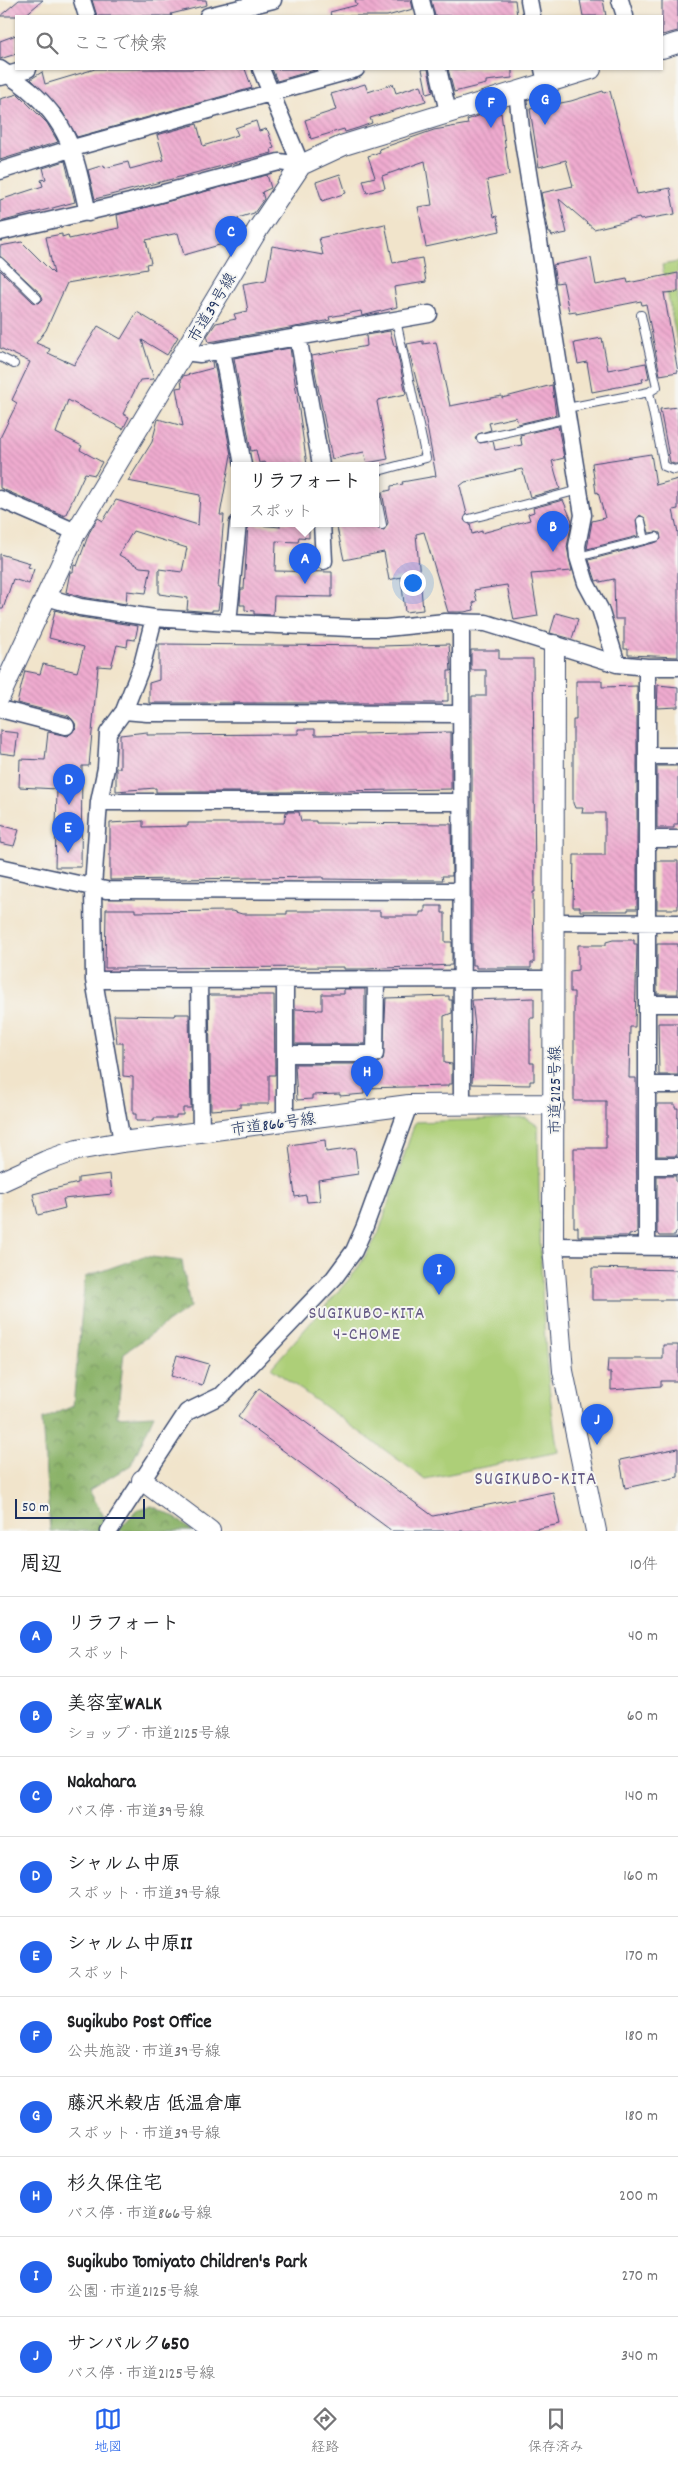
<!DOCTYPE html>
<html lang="ja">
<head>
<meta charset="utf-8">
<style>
	:root { --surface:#fff; --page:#f2f2f2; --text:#202124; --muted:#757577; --line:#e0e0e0; --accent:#2563eb }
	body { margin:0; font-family:Dekko,"Klee One",sans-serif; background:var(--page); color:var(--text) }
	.scale { position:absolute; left:15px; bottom:12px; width:130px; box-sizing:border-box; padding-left:5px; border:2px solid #1b2f5e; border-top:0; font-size:14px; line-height:18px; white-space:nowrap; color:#1b2f5e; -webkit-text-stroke:4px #f6f6f2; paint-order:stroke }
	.you { position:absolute; left:412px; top:582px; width:18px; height:18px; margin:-12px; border:4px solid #fff; border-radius:50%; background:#1a73e8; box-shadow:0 0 0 8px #1a73e833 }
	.badge { display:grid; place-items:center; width:32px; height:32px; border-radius:50%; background:var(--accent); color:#fff; font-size:16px; font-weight:700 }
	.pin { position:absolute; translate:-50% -41px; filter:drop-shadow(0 1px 2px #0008) }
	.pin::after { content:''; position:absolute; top:26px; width:18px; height:15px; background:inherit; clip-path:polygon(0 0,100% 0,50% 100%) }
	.popup { position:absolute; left:231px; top:462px; width:148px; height:65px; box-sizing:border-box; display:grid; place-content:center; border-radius:0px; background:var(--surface); filter:drop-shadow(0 1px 4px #0005); font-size:16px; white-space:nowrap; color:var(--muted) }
	.popup b { font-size:19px; color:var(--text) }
	.popup::after { content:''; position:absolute; left:50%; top:100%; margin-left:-10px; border:10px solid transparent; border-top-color:var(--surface) }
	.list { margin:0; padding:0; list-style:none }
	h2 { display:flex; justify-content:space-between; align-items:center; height:65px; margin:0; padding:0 20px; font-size:21px }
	h2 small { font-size:16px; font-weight:400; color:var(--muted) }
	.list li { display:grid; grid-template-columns:32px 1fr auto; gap:15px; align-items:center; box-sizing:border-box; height:80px; padding:0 20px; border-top:1px solid var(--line) }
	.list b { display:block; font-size:19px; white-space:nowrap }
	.list p { margin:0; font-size:16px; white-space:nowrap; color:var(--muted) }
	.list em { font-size:16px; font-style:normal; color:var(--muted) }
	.icon { flex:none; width:28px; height:28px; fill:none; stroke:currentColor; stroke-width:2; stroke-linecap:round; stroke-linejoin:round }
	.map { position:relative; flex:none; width:678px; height:1531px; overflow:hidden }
	.search { position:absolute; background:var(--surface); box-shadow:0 1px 4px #0004; left:15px; right:15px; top:15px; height:55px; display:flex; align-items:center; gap:12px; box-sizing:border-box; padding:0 18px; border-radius:0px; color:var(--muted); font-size:19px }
	.sheet { height:865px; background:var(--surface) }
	nav { display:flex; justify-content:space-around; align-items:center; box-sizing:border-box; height:70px; border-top:1px solid var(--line); background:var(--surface); font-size:14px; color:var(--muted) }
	nav a { display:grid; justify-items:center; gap:2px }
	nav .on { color:var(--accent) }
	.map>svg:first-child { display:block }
</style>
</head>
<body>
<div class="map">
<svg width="678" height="1531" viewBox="0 0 678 1531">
	<defs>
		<pattern id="forest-crowns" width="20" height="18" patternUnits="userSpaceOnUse" patternTransform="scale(1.25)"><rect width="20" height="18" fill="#8ab268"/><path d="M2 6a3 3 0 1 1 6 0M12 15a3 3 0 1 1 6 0" fill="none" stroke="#709159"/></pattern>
		<pattern id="building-back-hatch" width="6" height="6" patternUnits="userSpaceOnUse" patternTransform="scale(1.25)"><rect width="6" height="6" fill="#efabcf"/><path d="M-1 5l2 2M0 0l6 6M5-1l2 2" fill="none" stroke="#cc93b4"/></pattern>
	</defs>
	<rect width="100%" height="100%" fill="#f6f6f2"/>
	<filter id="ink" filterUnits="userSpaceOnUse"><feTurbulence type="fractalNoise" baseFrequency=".02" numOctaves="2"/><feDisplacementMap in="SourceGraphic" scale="10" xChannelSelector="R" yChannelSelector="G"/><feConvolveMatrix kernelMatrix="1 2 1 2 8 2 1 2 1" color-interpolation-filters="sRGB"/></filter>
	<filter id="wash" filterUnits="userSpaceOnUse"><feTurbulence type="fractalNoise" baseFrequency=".0096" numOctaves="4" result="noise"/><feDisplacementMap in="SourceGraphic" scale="20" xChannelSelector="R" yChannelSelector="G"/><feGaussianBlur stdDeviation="1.12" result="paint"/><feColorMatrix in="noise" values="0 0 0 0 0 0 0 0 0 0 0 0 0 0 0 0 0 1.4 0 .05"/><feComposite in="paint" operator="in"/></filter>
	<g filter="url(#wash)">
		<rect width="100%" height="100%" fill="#f1e4cb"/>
		<path fill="url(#forest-crowns)" stroke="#527063" d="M144 1256 182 1261 190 1307 124 1353 117 1417 154 1415 131 1465 89 1490 110 1527 106 1531H50L42 1420 73 1406 85 1277Z
			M152 1506 173 1516 192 1531H117L138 1509Z"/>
		<path fill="#adcf78" stroke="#647f6b" d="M678 262V347L662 265Z
			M526 1118 538 1126C540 1235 540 1345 558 1452L425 1479 271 1368 356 1271 378 1235 415 1122Z"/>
		<g id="blocks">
			<path fill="url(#building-back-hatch)" d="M19 0H43L24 16H0Z
				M92 0H206L207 5 171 14 172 16H97Z
				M355 0H411L413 9 387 16H331L330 12 357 5Z
				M431 0H515L517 16H435Z
				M580 0H603L606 16H583Z
				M662 0H678V31L662 35Z
				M16 35V54L0 59V41Z
				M95 69H245L252 88 77 137 62 111 31 79 42 72 45 84Z
				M272 69H318L277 81Z
				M422 69H428L433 92 427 94Z
				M448 69H512V78L486 81V84L454 92Z
				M365 84 368 92 393 84 396 93 421 85 426 101 370 118 372 123 358 128 345 132 344 129 311 139 305 120 336 110 331 94Z
				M603 91 604 93 610 91 637 194 670 188 675 214 640 220 639 218 594 229 559 199 567 233 552 236 551 233H549L541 193 573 186 566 160 539 167 530 109 571 101Z
				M18 94 47 123 58 142 0 160V99Z
				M501 113 509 175 487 180 494 217 497 216 500 231 426 247 418 207 432 205 425 161 382 176 385 188 367 193 363 180 375 177 368 156 380 152 379 149 434 130 468 124 467 120 481 115Z
				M256 121 259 131 266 129 268 131 274 148 271 149 272 153 95 199 88 170 104 165 105 168 128 162 130 169 164 160 157 135 197 124 203 146 238 135 235 128Z
				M65 161 75 202 0 222V200L43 186 41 180 46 179 43 168Z
				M340 174 346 193 322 201 316 182Z
				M267 175 271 188 262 192 264 199 254 213 238 218 242 232 237 238V240L184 255 178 233 146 240 151 263 146 264 147 269 67 283 46 330 36 343 50 349 48 353 74 365 98 326 121 339 137 312 178 337 167 355 142 340 154 379 140 380 123 414 129 417 123 429 68 400 56 433 82 446 80 450 102 462 95 475 85 473 65 516 0 488V438L17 403 12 400 30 362 0 348V270L33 302 39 303 43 299 41 294 0 256V246L22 242 54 274 46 237 62 234V237L68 235 69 239 119 228 117 215Z
				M385 224 393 263 422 258 426 282 394 287 397 307 362 316 361 311 329 317 330 320 307 325 209 342 207 336 216 323 236 319 234 314 248 311 243 284 266 280 272 246 323 255 319 238Z
				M591 258 596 285 627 279 628 283 678 273V292L664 293 678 372 660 375 646 304 642 305 641 301 576 314V311L569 312 563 282 556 283 553 265Z
				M390 331 394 346H396L406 394 378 400 377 402 388 459 367 463 364 452 332 459 312 356 367 346 366 335Z
				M602 338 608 370 646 363 649 378 642 379 643 382 592 392 587 362 578 364 574 343Z
				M423 341V344L436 342 450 406 502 396V398L552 385 556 415 518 424 516 417 489 423 491 430 478 434 475 439 480 443 493 441 495 450 522 445 520 435 558 426 564 458 552 461 560 489 530 497 522 469 465 482 460 486 467 514 464 520 470 524 472 534 482 531V533L530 520 528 514 534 512 533 508 563 500 572 521 567 547 572 571 531 574 538 616 514 620 507 585 474 590 477 601 473 603 474 610 464 612H448L424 532 416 534 423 610 405 612 401 577 389 580 384 552 344 560 336 523H376L378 529 384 530 388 523 382 492 391 490V486L403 484 402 482 436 476 424 410 407 344Z
				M290 348 307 465H266L265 462 259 463 256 450 251 451 234 358Z
				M212 362H214L231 455 220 515H224L218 588H221L218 610H212V612L187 610 188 598 159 594V569L182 572 187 548 133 531 119 555 140 567 151 568 146 593 127 591 126 604 82 597 66 592 70 572H73L74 565 77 566 89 533 98 518 103 521 116 500 198 525 200 495 128 481 152 442 158 419 183 426 176 388 182 387 181 380 183 376 213 368Z
				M678 407V464H674L670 462 660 409Z
				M651 454 656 485 678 479V509L673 510 678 533V657L628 655V649H624V619H615L614 579 600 582V580L596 581 589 560 657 542 661 539 660 533 657 532 649 533 645 518 640 515 636 520 638 536 587 549 592 521 605 518 598 492 596 493 592 463Z
				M280 523H309V538L299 537 298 542 276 541 275 571 332 572V597L274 596 273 615 254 614V611L245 610V605H240L241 589H244L248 524 280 527Z
				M0 554 30 563 28 567 34 569 29 584 13 579 3 609H0Z
				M55 610 79 617 138 626 135 640 128 639 127 647 117 645 111 667 98 666 89 766H82L81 867H55L57 789 19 787 20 759 45 760 48 732 68 736 76 728 75 723 69 716 17 703 25 671 40 674 43 664 77 672 84 647 49 638Z
				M556 613 578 619 572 639 550 633Z
				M159 644 382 646 449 644 451 671H448V701H443L442 703H149V683L159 680Z
				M471 650H499V659H533L535 892H533L534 963H531V968H476V965H472V696H486V670H471Z
				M576 681H602V687L637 686V909H628V911H580V907H573L574 855H605V813H582L583 808H575L573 803V720H576Z
				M658 685 678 687V707L657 708Z
				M298 729H315V735L451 732V789L286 792H156V788L116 791V768H120V735L147 732V735L298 734Z
				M0 731 18 733 15 755 0 753Z
				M657 766H678V824H674V828H657Z
				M286 812H299L301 821H316V823L451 824 452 876H442L443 880H392L323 879V877L110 880V823L143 821V827L188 826V823H284Z
				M0 825 19 830 14 846 0 843Z
				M657 861H678V909H657Z
				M425 906H442V913H445V942H452V965L365 969H344V967L105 968 106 909H135V912L232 911 242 914H287V911H380V916H420V912H425Z
				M613 940H634V944H637L635 1027H630L629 1078H636L637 1233 629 1234V1236H578V1227H574V1148H606V1101H574V992H570V971L578 970V945H606V942Z
				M657 944H678V994H657Z
				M344 989H365V1044H295V1009L322 1010V994H344Z
				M209 995H274L275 1075H269V1104H240V1108L211 1110Z
				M449 996V1000H452V1013L444 1016V1063L452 1064V1084H448V1086L364 1088V1094L340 1096V1094L312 1095V1099L297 1100 295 1064H375L383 1059 386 998Z
				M534 998V1018H530V1063H534V1081H530V1085L472 1084 475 1027 472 1000Z
				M175 1014H189L191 1108H183V1115H176V1118H154V1121H136V1114H133V1077L123 1076V1043H117L114 1015 175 1016Z
				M658 1023H678V1075H659Z
				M657 1104H675V1108H678L677 1156H657Z
				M325 1140 326 1152 355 1148 358 1174 318 1180 320 1201 307 1202 306 1195 295 1197 289 1145Z
				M110 1174 112 1194 63 1199 65 1208 38 1215 33 1194 78 1183V1178Z
				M657 1176H676V1182H678V1231L676 1232 675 1236H659L657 1233Z
				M592 1268 678 1270V1300H592Z
				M663 1345H678V1381H661V1386L611 1390V1373H607L608 1359H663Z
				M177 1355 209 1364 202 1385 171 1376Z
				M259 1388 433 1516 553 1492 560 1524 526 1531H392L238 1417Z
				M678 1448V1477L625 1488 620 1460Z"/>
		</g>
	</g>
	<g filter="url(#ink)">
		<use href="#blocks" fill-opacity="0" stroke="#3b4a6e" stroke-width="1"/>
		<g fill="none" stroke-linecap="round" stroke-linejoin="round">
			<g stroke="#3b4a6e" stroke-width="10">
				<path id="service" d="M0 262 37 298
					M641 315 657 387 649 392
					M0 357 14 364
					M567 408 649 392 664 466 674 470 678 469
					M481 438 569 418
					M375 472 426 458 396 320
					M375 489 382 525
					M469 519 579 490
					M641 521 645 540
					M578 557 656 537"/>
			</g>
			<g stroke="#3b4a6e" stroke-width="19">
				<path id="minor" d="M82 0 87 16
					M421 0 425 16
					M529 0 532 16
					M620 0 625 16
					M208 16 273 0
					M0 69C9 76 20 82 29 90 72 126 76 161 88 213
					M438 69 448 112
					M543 69 546 82
					M1 77 28 69
					M517 91 521 129 583 515 577 546 578 557 586 583 600 609 617 664
					M0 171 73 148 356 69
					M0 232 130 202 279 162 301 165 261 69
					M298 336 321 465
					M222 350 243 465
					M184 352 200 354 429 314
					M0 499 76 532
					M322 523 324 561
					M47 597 80 607 154 618 228 623 351 628H386L445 622 486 623 617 664 647 667H678
					M461 622 462 1104
					M228 623 238 523
					M647 667V1247
					M0 709 66 726
					M124 711 147 713 461 714
					M647 756H678
					M99 802H461
					M647 839H678
					M0 867 106 890 461 891
					M554 922 678 923
					M94 980 554 979
					M199 980 201 1133
					M647 1004H678
					M285 1054H375L376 980
					M647 1085H678
					M285 1121V980
					M122 1142 94 980 93 887 99 802 106 768 108 733 124 711 142 665 154 618
					M647 1166H678
					M553 1246 678 1247
					M109 1531 187 1412 222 1395 334 1278 354 1251 365 1226 409 1105"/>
			</g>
			<g stroke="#3b4a6e" stroke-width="22">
				<path id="tertiary" d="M662 48 678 43
					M554 645 553 1246 563 1371 596 1531
					M0 696 76 532 258 229 301 165 344 145 591 69
					M0 1182 46 1161 77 1150 122 1142 409 1105 554 1104
					M142 1480 210 1531"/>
			</g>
			<use href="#service" stroke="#fff" stroke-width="8"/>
			<use href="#minor" stroke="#fff" stroke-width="16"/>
			<use href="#tertiary" stroke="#fff" stroke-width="20"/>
		</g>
	</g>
	<g text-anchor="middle" stroke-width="4" stroke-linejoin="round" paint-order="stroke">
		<g font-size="16" fill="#1b2f5e" stroke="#f6f6f2">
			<text transform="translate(211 307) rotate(-59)" y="6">市道39号線</text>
			<text transform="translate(554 1090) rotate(-90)" y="6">市道2125号線</text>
			<text transform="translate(273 1123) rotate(-8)" y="6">市道866号線</text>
		</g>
		<g font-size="18" letter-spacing="1" fill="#655a86" stroke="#f6f6f2">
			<text x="367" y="1318">SUGIKUBO-KITA<tspan x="367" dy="21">4-CHOME</tspan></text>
		</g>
		<g font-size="19" letter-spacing="1" fill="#655a86" stroke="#f6f6f2">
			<text x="536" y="1484">SUGIKUBO-KITA</text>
		</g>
	</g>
</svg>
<div class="scale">50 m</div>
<div class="you"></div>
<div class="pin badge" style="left:305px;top:584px">A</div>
<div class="popup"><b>リラフォート</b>スポット</div>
<div class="pin badge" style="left:553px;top:552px">B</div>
<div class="pin badge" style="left:231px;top:257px">C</div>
<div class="pin badge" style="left:69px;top:805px">D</div>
<div class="pin badge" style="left:68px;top:853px">E</div>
<div class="pin badge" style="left:491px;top:128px">F</div>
<div class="pin badge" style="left:545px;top:125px">G</div>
<div class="pin badge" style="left:367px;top:1097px">H</div>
<div class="pin badge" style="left:439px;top:1295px">I</div>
<div class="pin badge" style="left:597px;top:1445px">J</div>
<div class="search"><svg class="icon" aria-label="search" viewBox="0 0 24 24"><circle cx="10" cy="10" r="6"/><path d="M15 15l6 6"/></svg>ここで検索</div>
</div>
<section class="sheet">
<h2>周辺<small>10件</small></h2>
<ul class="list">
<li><span class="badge">A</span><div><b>リラフォート</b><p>スポット</p></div><em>40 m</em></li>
<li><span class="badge">B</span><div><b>美容室WALK</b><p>ショップ · 市道2125号線</p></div><em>60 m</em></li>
<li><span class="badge">C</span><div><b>Nakahara</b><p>バス停 · 市道39号線</p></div><em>140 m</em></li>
<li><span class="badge">D</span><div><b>シャルム中原</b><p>スポット · 市道39号線</p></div><em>160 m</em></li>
<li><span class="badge">E</span><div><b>シャルム中原II</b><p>スポット</p></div><em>170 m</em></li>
<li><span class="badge">F</span><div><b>Sugikubo Post Office</b><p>公共施設 · 市道39号線</p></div><em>180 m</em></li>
<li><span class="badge">G</span><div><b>藤沢米穀店 低温倉庫</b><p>スポット · 市道39号線</p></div><em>180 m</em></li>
<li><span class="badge">H</span><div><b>杉久保住宅</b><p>バス停 · 市道866号線</p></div><em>200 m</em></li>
<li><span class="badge">I</span><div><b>Sugikubo Tomiyato Children's Park</b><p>公園 · 市道2125号線</p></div><em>270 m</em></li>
<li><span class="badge">J</span><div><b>サンパルク650</b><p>バス停 · 市道2125号線</p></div><em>340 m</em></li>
</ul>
</section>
<nav>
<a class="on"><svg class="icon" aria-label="map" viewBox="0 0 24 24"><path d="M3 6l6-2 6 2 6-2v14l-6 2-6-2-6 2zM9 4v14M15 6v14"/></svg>地図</a>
<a><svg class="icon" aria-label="directions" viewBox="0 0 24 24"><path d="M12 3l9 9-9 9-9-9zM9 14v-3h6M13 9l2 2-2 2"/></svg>経路</a>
<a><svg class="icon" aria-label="saved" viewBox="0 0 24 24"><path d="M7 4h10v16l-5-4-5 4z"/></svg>保存済み</a>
</nav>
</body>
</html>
